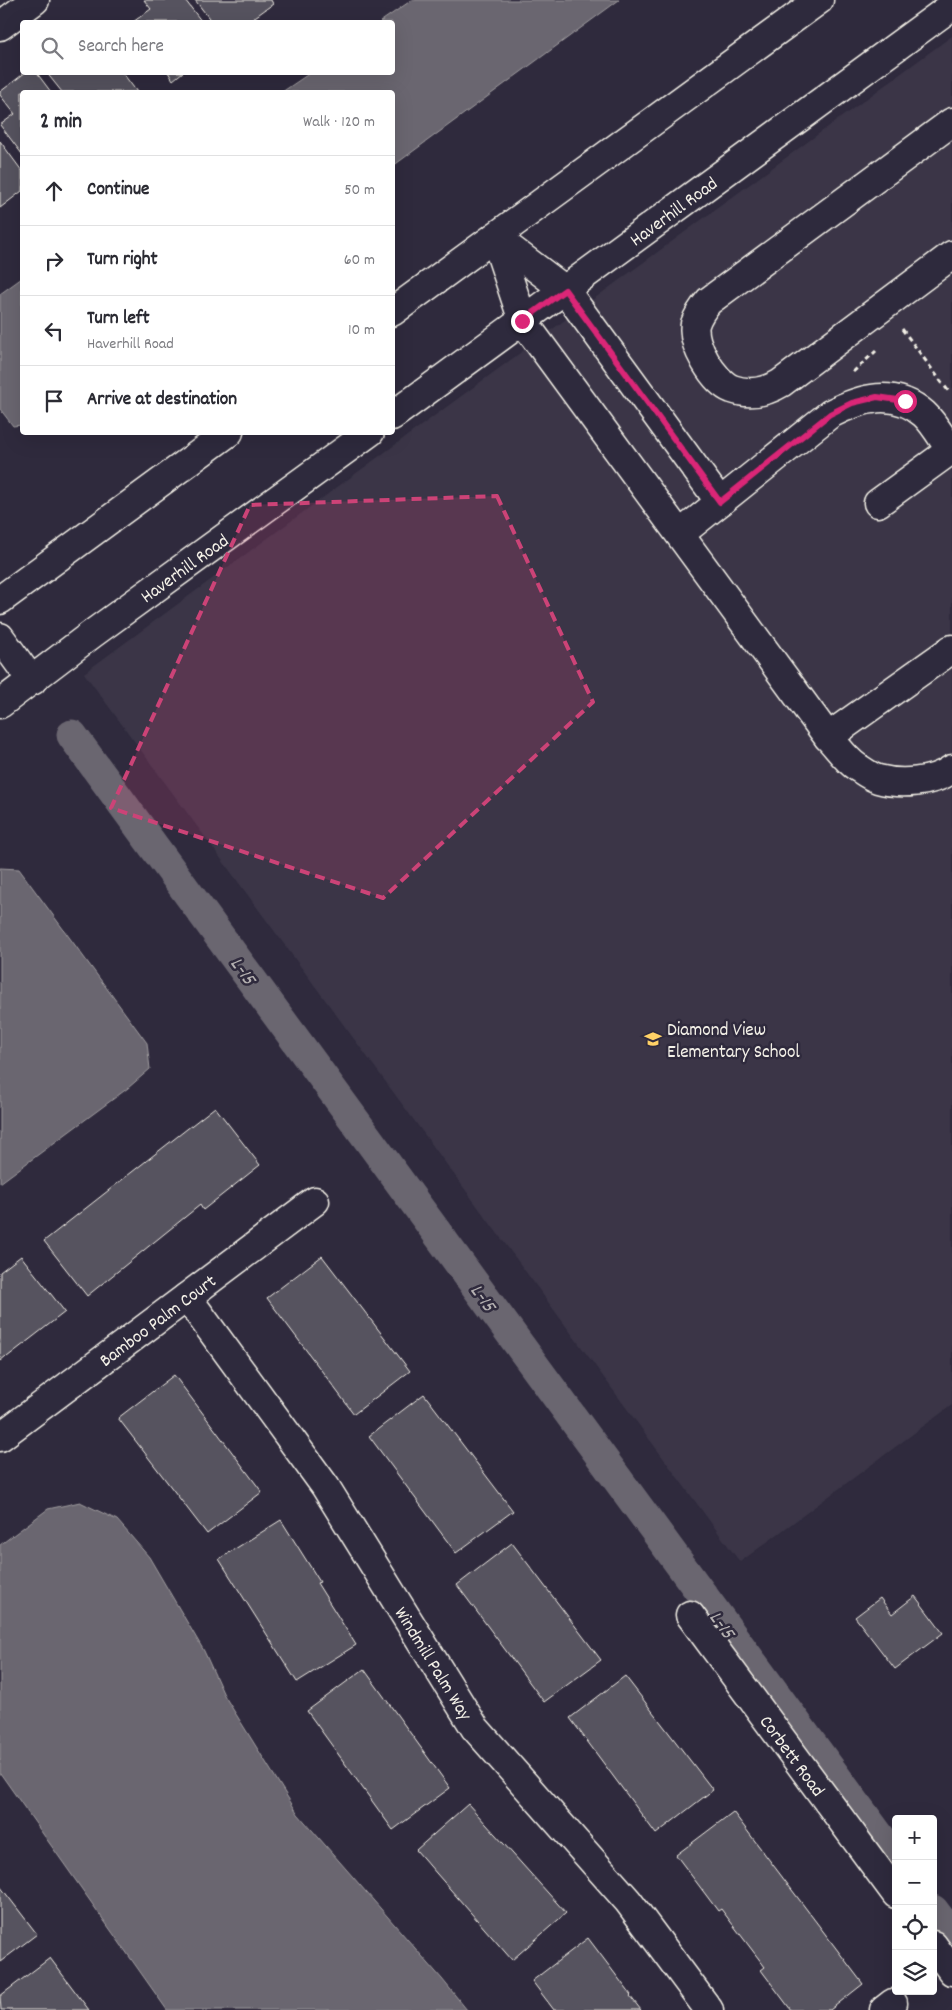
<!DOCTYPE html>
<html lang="en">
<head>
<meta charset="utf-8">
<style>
	:root { --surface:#fff; --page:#f2f2f3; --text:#2b2b33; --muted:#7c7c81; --line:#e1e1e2 }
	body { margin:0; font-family:Dekko,sans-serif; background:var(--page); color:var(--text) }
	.controls { position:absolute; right:15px; bottom:15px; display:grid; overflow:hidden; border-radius:5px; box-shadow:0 5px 20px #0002 }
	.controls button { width:45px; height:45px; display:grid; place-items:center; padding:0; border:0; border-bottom:1px solid var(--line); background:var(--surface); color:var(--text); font:25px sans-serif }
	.stop { position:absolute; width:15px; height:15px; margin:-11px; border:4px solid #db2777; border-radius:50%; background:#fff }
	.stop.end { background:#db2777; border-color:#fff; box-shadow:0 1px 5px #0008 }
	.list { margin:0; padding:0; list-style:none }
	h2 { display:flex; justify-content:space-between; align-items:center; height:65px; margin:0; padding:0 20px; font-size:21px }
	h2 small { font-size:16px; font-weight:400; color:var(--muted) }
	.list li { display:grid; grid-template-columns:32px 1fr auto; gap:15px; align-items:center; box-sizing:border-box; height:70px; padding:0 20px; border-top:1px solid var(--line) }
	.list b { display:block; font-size:19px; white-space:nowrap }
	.list p { margin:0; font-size:16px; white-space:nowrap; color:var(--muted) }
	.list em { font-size:16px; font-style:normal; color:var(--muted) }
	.icon { flex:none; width:28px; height:28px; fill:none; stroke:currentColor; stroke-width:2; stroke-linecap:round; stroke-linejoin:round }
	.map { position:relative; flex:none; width:952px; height:2010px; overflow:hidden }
	.search { position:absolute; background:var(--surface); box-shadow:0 5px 20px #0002; left:20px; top:20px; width:375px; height:55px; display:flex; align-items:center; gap:12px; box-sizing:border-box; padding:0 18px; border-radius:5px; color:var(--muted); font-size:19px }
	.panel { position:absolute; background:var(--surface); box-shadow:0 5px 20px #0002; left:20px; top:90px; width:375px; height:345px; border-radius:5px }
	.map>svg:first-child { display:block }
</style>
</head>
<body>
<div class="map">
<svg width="952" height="2010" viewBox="0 0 952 2010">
	<rect width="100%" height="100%" fill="#2f2a3d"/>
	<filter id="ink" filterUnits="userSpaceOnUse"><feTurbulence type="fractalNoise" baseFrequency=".02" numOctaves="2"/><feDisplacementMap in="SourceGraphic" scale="10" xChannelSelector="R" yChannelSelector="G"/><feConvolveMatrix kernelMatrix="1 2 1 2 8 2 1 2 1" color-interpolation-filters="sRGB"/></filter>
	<g filter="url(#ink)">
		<path fill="#3b3647" d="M952 36V1405L740 1562 84 673Z"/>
		<path fill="#6a6670" stroke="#a19ea0" d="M412 0H619L393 166 392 92H282L310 73 392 72V22H380Z
			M22 278V425L13 426 0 409V294Z
			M0 868 19 869 147 1043 150 1069 128 1088 0 1183Z
			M80 1502 117 1520 149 1557 204 1651 224 1695 298 1814 442 1979 467 2010H167L0 1773V1545L48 1509Z"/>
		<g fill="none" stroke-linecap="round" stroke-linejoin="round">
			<path stroke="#6a6670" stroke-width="31" d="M72 735 896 1859
				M933 1910 952 1935"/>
		</g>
		<path fill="#56525f" stroke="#f4f1e8" d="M144 0H185L202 22H133L151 9Z
			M195 0H271L273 4 248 22H212Z
			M26 72H36L51 92H22V154L0 125 15 114 0 95V92Z
			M46 72H122L137 92H62Z
			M168 72H183L173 80Z
			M0 141 22 171V191L0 208Z
			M215 1107 260 1165 203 1210 200 1205 87 1296 44 1241Z
			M21 1256 65 1312 7 1357 6 1356 0 1361V1272Z
			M322 1256 410 1371 354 1414 267 1298Z
			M174 1375 262 1492 207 1534 118 1418Z
			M424 1394 513 1511 456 1553 369 1436Z
			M281 1520 320 1582 317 1583 356 1645 297 1682 219 1559Z
			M512 1543 601 1660 544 1702 457 1585Z
			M915 1596 943 1633 895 1669 855 1617 880 1598 892 1614Z
			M364 1669 450 1788 393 1830 307 1711Z
			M625 1676 713 1790 656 1834 570 1718Z
			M468 1804 566 1913 512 1960 416 1850Z
			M733 1812 863 1984 830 2010H791L761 1970 765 1967 721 1909 718 1911 676 1855Z
			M0 1886 37 1934 0 1962Z
			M588 1938 631 1995 630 1996 641 2010H554L532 1981Z
			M50 1958 89 2010H1L0 1996Z"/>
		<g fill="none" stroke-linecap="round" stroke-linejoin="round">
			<g stroke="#f4f1e8" stroke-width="31">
				<g id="minor">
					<path d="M0 26 35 0"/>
					<path d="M952 122 709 301C703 308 698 315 695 324 691 344 714 382 732 389 749 395 766 392 781 383L952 255"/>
					<path d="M495 237 523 321 828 737C837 746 846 760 857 767 863 771 871 777 878 779 900 785 933 783 952 769"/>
					<path d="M495 237 565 290 720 502"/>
					<path d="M392 312 819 0"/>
					<path id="s1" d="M392 416 952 6"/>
					<path d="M878 503 951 450"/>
					<path d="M680 534 830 414C861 398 894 388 924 414 935 424 943 440 952 452"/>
					<path d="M0 600 229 432"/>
					<path d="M0 637 32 681"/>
					<path id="s2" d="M0 704 92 634 370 432"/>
					<path d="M828 737 952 649"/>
					<path id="s3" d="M187 1297 325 1486 475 1728 628 1901 709 2010"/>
					<path id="s4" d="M0 1437 315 1201"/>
					<path id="s5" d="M690 1615 896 1894"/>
					<path d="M933 1945 952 1971"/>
					<path d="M884 2010 893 2003"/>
				</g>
			</g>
			<path stroke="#f4f1e8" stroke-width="3" stroke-dasharray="5 4" stroke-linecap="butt" d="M902 329 949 392
				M853 372 876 351"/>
			<use href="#minor" stroke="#2f2a3d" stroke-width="28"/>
		</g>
	</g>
	<g fill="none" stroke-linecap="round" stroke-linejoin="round" filter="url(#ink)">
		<path stroke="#db2777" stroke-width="6" d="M522 321 565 290 720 502 830 414 852 403 877 397 905 401"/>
	</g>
	<path fill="#cc4377" fill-opacity="0.2" stroke="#cc4377" stroke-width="4" stroke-dasharray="10 6" stroke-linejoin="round" d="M497 496 593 702 383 898 111 808 250 505Z"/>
	<defs>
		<g id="school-bare" transform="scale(1.35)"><path d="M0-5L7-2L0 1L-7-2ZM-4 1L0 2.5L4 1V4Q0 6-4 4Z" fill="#ffd166" stroke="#2f2a3d" stroke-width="2.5" paint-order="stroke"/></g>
	</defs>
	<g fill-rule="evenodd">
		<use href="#school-bare" x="653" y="1039"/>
	</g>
	<g text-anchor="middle" stroke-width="5" stroke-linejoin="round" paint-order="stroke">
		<g font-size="19" fill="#f4f1e8" stroke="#2f2a3d">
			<text dy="7" stroke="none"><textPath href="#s1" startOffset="348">Haverhill Road</textPath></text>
			<text dy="7" stroke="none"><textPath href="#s2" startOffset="229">Haverhill Road</textPath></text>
			<text dy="7" stroke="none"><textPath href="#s4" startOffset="196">Bamboo Palm Court</textPath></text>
			<text dy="7" stroke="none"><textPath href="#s3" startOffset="442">Windmill Palm Way</textPath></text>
			<text dy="7" stroke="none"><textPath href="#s5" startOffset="174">Corbett Road</textPath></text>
		</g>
		<g font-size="19" fill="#f4f1e8" stroke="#2f2a3d" text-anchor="start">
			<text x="667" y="1035">Diamond View<tspan x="667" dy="22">Elementary School</tspan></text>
		</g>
		<g font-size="20" font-style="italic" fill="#b6b2b2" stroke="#2f2a3d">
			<text transform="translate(244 970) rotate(54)" y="7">L-15</text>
			<text transform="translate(484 1297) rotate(54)" y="7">L-15</text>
			<text transform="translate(723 1624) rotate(54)" y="7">L-15</text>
		</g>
	</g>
</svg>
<div class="controls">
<button>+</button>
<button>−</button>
<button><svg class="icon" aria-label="locate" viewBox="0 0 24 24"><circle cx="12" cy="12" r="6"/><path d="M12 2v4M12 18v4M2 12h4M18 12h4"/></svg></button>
<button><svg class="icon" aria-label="layers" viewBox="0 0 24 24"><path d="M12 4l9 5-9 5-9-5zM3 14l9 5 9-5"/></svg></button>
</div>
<div class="stop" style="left:905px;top:401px"></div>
<div class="stop end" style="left:522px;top:321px"></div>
<div class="search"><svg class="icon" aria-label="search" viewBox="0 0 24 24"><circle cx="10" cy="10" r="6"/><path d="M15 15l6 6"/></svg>Search here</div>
<section class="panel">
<h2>2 min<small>Walk · 120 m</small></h2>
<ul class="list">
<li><svg class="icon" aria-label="ahead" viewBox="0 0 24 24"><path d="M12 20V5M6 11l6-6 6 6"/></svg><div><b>Continue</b></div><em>50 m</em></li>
<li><svg class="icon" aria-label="right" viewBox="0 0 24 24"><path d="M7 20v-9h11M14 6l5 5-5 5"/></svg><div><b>Turn right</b></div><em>60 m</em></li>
<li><svg class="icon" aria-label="left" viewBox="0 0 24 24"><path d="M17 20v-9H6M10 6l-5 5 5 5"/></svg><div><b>Turn left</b><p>Haverhill Road</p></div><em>10 m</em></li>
<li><svg class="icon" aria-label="arrive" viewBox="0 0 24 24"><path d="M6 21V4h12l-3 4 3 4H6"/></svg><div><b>Arrive at destination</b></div></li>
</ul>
</section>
</div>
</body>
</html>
